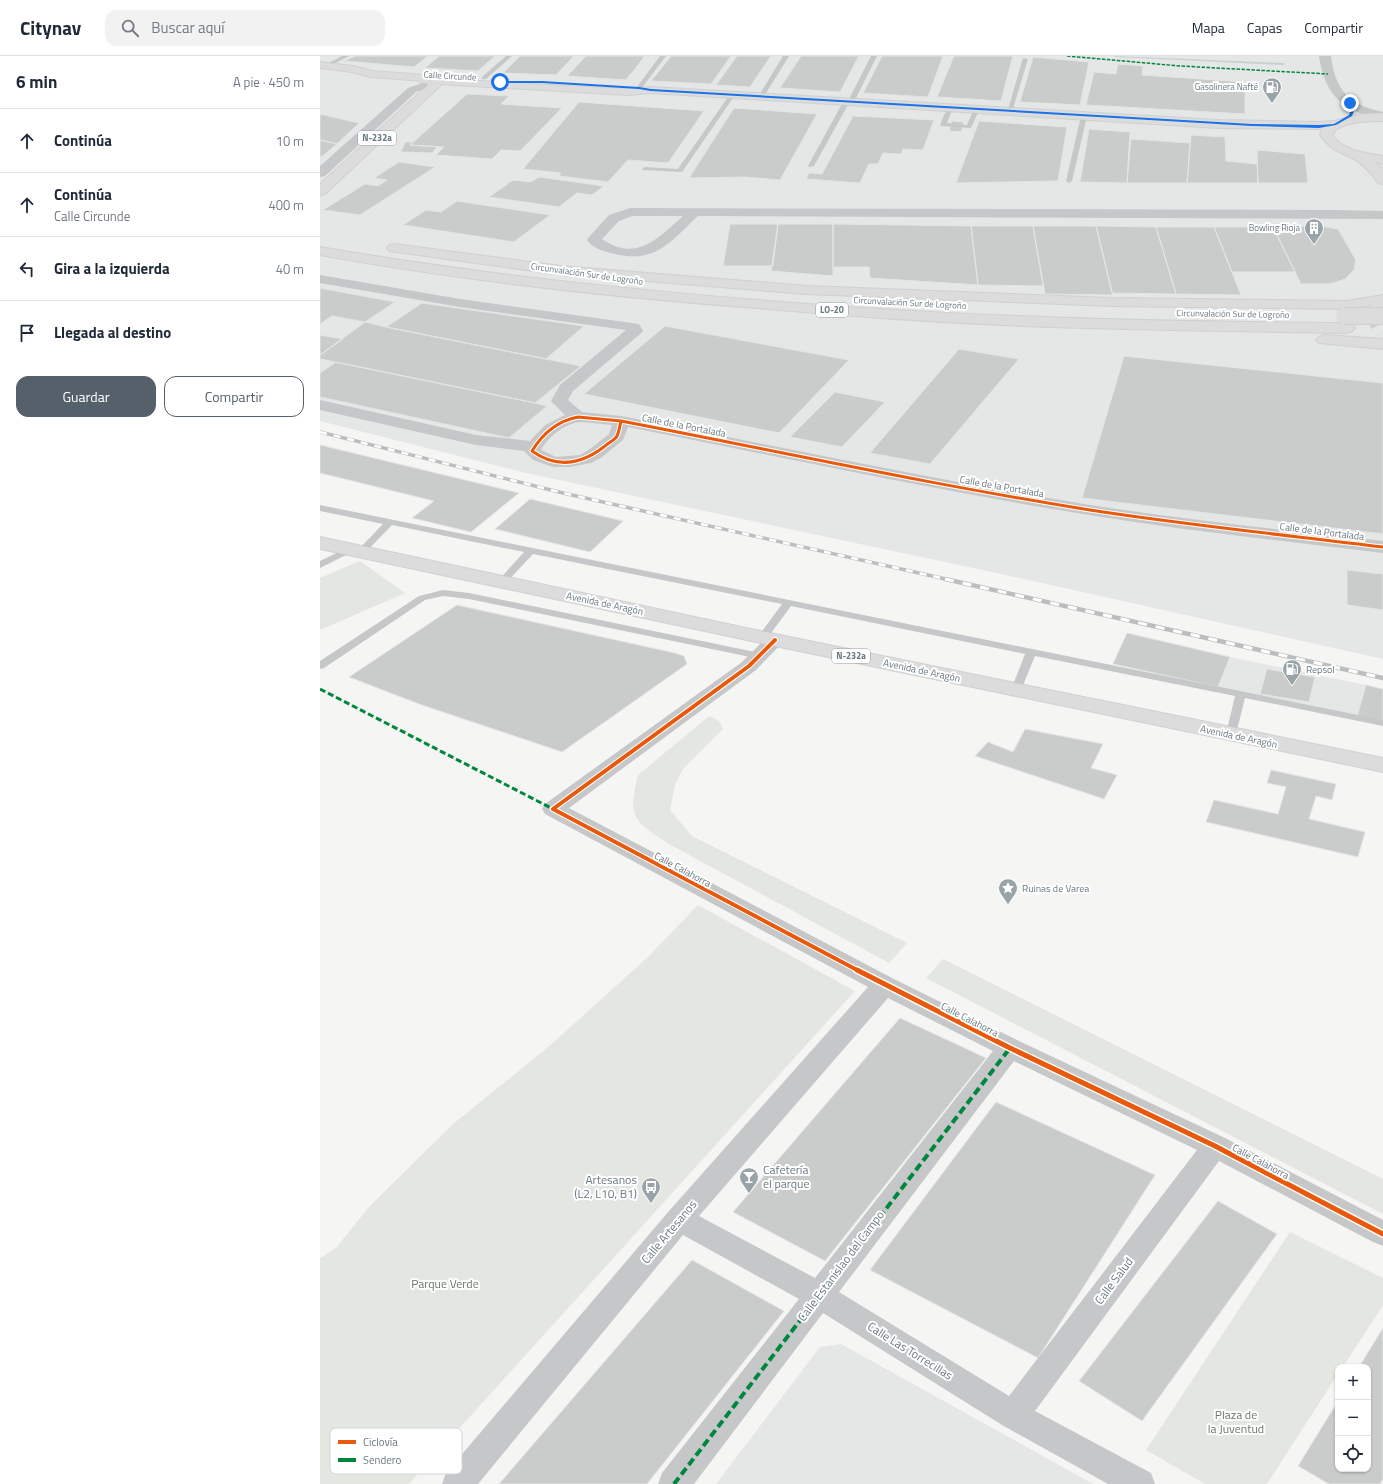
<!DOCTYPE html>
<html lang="es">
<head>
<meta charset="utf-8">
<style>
	:root { --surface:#fff; --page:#f2f2f3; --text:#1f2937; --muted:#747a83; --line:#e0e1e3; --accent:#56606a }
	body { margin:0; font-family:"Titillium Web",sans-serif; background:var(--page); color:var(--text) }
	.controls { position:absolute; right:12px; bottom:12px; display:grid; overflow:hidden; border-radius:8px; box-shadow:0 1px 3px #0004 }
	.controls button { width:36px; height:36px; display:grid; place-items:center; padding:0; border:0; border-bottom:1px solid var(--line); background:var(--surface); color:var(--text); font:20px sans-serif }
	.stop { position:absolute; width:12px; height:12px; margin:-9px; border:3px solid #1a73e8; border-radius:50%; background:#fff }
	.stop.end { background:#1a73e8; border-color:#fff; box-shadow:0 1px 4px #0008 }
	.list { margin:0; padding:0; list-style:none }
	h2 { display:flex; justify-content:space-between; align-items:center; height:52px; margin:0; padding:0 16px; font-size:17px }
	h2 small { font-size:13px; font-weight:400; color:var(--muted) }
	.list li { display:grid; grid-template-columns:26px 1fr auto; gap:12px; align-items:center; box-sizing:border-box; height:64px; padding:0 16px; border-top:1px solid var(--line) }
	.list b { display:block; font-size:15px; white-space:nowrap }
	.list p { margin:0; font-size:13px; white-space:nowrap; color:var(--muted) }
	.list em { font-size:13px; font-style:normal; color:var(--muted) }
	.actions { display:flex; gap:8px; padding:12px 16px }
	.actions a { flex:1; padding:9px 0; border:1px solid var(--accent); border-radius:12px; text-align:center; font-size:14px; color:var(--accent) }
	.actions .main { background:var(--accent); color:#fff }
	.icon { flex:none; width:22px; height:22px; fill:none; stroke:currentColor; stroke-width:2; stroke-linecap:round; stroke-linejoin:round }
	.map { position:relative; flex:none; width:1063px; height:1428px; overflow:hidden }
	header { display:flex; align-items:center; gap:24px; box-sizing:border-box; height:56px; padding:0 20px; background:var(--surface); border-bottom:1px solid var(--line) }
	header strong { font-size:19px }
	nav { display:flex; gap:22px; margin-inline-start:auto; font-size:14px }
	.search { width:280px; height:36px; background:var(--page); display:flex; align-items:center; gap:10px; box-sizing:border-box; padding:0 14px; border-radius:12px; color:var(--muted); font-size:15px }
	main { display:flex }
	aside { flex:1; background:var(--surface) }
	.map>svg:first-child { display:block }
</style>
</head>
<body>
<header>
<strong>Citynav</strong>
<div class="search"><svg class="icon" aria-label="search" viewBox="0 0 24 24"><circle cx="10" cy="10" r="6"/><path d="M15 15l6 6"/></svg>Buscar aquí</div>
<nav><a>Mapa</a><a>Capas</a><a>Compartir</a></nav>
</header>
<main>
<aside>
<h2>6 min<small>A pie · 450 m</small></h2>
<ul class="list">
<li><svg class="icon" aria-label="ahead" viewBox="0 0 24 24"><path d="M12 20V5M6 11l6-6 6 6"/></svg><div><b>Continúa</b></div><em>10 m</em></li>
<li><svg class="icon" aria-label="ahead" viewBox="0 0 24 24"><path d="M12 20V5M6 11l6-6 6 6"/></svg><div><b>Continúa</b><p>Calle Circunde</p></div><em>400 m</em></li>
<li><svg class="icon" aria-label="left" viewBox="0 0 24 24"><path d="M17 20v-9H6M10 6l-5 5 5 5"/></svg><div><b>Gira a la izquierda</b></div><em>40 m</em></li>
<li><svg class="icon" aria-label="arrive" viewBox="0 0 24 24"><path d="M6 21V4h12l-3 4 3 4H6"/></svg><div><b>Llegada al destino</b></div></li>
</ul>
<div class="actions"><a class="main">Guardar</a><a>Compartir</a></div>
</aside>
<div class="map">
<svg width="1063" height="1428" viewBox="0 0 1063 1428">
	<rect width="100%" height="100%" fill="#f5f5f4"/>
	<path fill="#e5e6e6" d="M0 0H1063V603L672 516 206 417 0 365Z
		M910 601 1046 629 1037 661 898 631Z
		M521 1288 773 1428H396L500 1291Z"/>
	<path fill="#e4e6e2" d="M40 505 85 537 0 574V522Z
		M389 660 399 665 403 673 363 713 355 729 350 754 372 780 587 887 569 907 347 787C312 764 308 760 318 719Z
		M378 849 535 935 89 1428H0V1202L16 1192 48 1152 133 1068 226 993 327 902Z
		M623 903 1063 1123V1158L606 922Z
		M970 1176 1063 1222V1249L1023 1311H1018V1318L947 1428H885L826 1394Z"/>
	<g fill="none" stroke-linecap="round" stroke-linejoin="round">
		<path fill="#c8d1d2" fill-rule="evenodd" d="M794 0 963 7 965 8 963 9 796 1Z"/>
	</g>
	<path fill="#cacccc" stroke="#e4e4e4" d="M35 0H108L94 11 24 5Z
		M119 0H175L158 15 105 12Z
		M200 0H254L236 19 183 17Z
		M266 0H325L306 24 247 20Z
		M351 0H411L391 28 331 25Z
		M417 0H451L430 31 396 29Z
		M481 0H539L520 36 460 32Z
		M562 0H623L608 41 543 37Z
		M634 0H693L681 45 617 41Z
		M713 1 769 6 760 49 700 46Z
		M798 8 823 10 822 19 925 26V58L766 49 774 16 796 18Z
		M147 38 189 40 181 48 242 52 200 95 181 94 172 103 116 99 124 91 90 89Z
		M259 46 384 55 348 107 308 104 288 126 239 120 241 117 203 113Z
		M414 52 497 58 460 124 424 121 369 122Z
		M0 58 39 67 17 88 0 84Z
		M533 60 614 64 603 94 583 93 581 98 563 97 558 108H549L540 127 486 123 489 117 502 118Z
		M632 65 644 66 641 76 629 75Z
		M659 65 747 71 738 125 636 127Z
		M769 73 810 76 807 127 760 126Z
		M871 79 905 81 906 105 937 108 938 127H867Z
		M811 83 870 87 867 127H807Z
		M0 84 17 88 0 102Z
		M85 86H93L90 89 117 91 112 97 81 96Z
		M937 94 985 98 988 127H938Z
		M79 106 115 111 40 159 3 154 45 128 58 130 67 124 54 122Z
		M219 121 284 130 272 139 257 137 239 151 169 141 193 124 211 126Z
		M137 145 230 159 194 186 83 169 106 154 121 156Z
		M410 168H458L453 210H403Z
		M458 168H513V220L451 215Z
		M513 168 651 170 658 229 550 222 549 211H513Z
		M651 170H713L723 230 658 229Z
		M713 170H776L793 239 725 238Z
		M776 170 836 171 856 238 792 237Z
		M1000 170 1018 173 1036 204 1034 214 1025 223 1010 228H981L953 171Z
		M836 171H894L921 239 856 238Z
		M894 171H953L975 216H912Z
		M0 232 75 246 45 266 12 260 0 268Z
		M102 247 264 270 226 303 66 271Z
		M45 266 66 271 261 310 215 347 0 303V299Z
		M345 270 529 304 459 377 264 338Z
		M0 279 23 283 0 299Z
		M639 293 699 303 610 408 550 397Z
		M804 300 1063 327V478L762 442Z
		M16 306 215 347 227 350 189 382 0 341V317Z
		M515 336 565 346 522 391 470 381Z
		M0 389 199 437 151 476 92 462 114 445 0 417Z
		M210 443 303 465 270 496 175 473Z
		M1027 514 1063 518V554L1027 549Z
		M137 549 355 597 364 600 367 608 242 696 99 648 29 621Z
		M807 577 910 601 898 631 793 608Z
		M947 613 995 621 989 646 940 638Z
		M1046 629 1063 633V666L1037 661Z
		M705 673 783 688 771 712 797 719 784 743 655 700 668 686 693 696Z
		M951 714 1016 728 1012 744 996 740 989 763 1045 776 1038 801 886 766 894 744 958 758 966 731 947 727Z
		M580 962 666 1002 505 1205 413 1156Z
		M676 1046 835 1119 718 1302 550 1214Z
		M898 1145 957 1178 822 1365 759 1325Z
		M372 1204 464 1255 327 1428H179Z
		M1063 1272V1423L1060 1428H1009L978 1410 1018 1345V1413H1048V1311H1039Z"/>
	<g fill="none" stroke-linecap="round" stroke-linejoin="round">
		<path stroke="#cbd0d1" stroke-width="16" stroke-dasharray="16 8" stroke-linecap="butt" d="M1056 254 1055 263 1063 276"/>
		<g stroke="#cfd1d1" stroke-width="2">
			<path id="secondary" d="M105 22 308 33 331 31 899 64 999 66 1014 65 1041 58 1063 57V65C1050 65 1018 65 1012 79 1024 95 1045 97 1063 100V108L1054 106 1063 113V128L1058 127C1051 117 1042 106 1030 101 1017 95 1009 92 1000 79L1002 73 899 72 331 37 308 39 101 27 99 25 101 23Z
				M1063 242V255L1056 258 1051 257 1049 254C1053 248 1056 243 1063 242Z"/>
		</g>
		<g stroke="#d0d1d1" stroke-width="2">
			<path id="primary" d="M0 6 33 10 52 15 106 19 118 24 121 29 5 138 0 139V128L109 28 104 25 51 21 32 16 0 12Z
				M0 481 455 578 1063 702V716L455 590 0 493Z"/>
		</g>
		<g stroke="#d0d0d0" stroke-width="2">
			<path id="highway" d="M74 188 241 210 487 230 790 242 1027 245 1063 239V247L1027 253 790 250 487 238 263 220 258 221 69 195 67 192 69 189Z
				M0 191C145 216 290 232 437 244 525 251 613 257 701 260 809 265 918 266 1027 267L1032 269 1035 272 1032 275 1027 277C918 275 809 274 701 270 613 266 525 260 437 252 290 241 145 225 0 199Z
				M1004 279 1063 283V293L999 287 996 284 999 281Z"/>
		</g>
		<path fill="#c5c7c8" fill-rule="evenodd" d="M22 0H29L8 11 3 10Z
			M186 0H192L166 23H162V21Z
			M340 0H346L321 33H317V31Z
			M463 0H469L443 42H439L438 41Z
			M551 0H557L534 46 531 48 529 47 494 110 489 111 488 110 523 46 526 44 528 45Z
			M703 2 708 3 692 56 687 57Z
			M410 38 415 39 362 116 323 114 322 113 325 111 358 113Z
			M630 50 633 52 627 67 647 69 654 53H658L659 54 651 72 621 70 620 69 627 52Z
			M764 58 767 60 752 125 749 127 746 125 761 60Z
			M0 449 1063 664V670L925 642 916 678 911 681 906 678 915 640 715 600 701 634 696 637 691 634 705 598 471 550 446 584 442 585 437 582 462 548 213 498 186 527 183 528 178 525 204 496 72 469 44 498H38L36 496 38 494 63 468 0 455Z
			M29 491 34 494 32 496 0 512V505Z
			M123 534 149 537 440 597 445 600 440 603 149 543 123 540 105 544 4 612 0 613V605L99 540Z"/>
		<path fill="#c5c7c8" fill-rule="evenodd" d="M999 0H1011C1015 34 1029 49 1063 56V64C1024 55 1005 41 999 0Z
			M103 27 107 28 109 30 107 32 96 36 5 120 0 121V110L88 32Z
			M310 152 1013 154 1063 155V163L378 160C349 187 335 209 291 197 282 195 273 192 267 184L269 181 289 159ZM312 160H363C338 182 317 207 282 183L299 165Z
			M0 219 140 243 319 268 323 275 320 278 253 335 248 344 262 356 301 360C457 390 613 424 770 449 867 464 965 474 1063 485V497C965 485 867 475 769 459 614 434 461 401 308 371L303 384 282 401 271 407 249 411H233L213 404 204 395 156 389 0 354V344L156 379 210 385 225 369 245 359 231 345 240 329 306 274 140 251 0 227ZM263 366 292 369 289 378 270 393 260 399 236 401 221 394C230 379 246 366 263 366Z
			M455 578 462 580 465 584 436 614 249 752 574 923 699 985 905 1082 1063 1164V1190L1053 1186 899 1105 715 1355 831 1417 835 1428H788L682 1369 503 1257 374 1428H338L342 1417 479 1243 363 1179 158 1428H122L126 1417 349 1155 548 931 225 758 222 753 225 748 422 606 448 580ZM568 942 673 995 495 1222 379 1160ZM694 1005 877 1094 689 1340 519 1236Z"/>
		<use href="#secondary" fill="#dcdcdd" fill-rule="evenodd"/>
		<use href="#primary" fill="#dcdcdd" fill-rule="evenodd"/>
		<use href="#highway" fill="#dcdcdd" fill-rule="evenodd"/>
		<g stroke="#bcbebe" stroke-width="3.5">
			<path id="rail-far1" d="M0 376 243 437 630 524"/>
		</g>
		<g stroke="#bcbebe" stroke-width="4.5">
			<path id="rail" d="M625 523 1063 622"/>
		</g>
		<use href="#rail-far1" stroke="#fff" stroke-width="2.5" stroke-dasharray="7" stroke-linecap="butt"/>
		<use href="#rail" stroke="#fff" stroke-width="3" stroke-dasharray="9" stroke-linecap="butt"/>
		<g stroke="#d0d0d0" stroke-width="18" stroke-linecap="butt">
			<path id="highway-bridge" d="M1024 260H1063"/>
		</g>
		<use href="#highway-bridge" stroke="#dcdcdd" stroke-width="16"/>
		<path stroke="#00873e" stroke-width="1.5" stroke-dasharray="3.5 1.5" stroke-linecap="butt" d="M747 0 860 10 1008 18"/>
		<path stroke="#00873e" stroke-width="3" stroke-dasharray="6 3" stroke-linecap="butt" d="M0 633 233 753"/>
		<path stroke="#00873e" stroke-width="4" stroke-dasharray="8 4" stroke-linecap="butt" d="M354 1428 690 992"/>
		<g stroke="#fff" stroke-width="5">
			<path id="cycleway-far2" d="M258 361 301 365C300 369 299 376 297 380 295 384 288 387 285 390 262 408 237 413 212 395 223 377 237 365 258 361Z
				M301 365C457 395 613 429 770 454 867 469 965 479 1063 491"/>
		</g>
		<g stroke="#fff" stroke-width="6">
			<path id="cycleway-far1" d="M455 584 429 610 233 753 539 915"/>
		</g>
		<g stroke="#fff" stroke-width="8">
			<path id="cycleway" d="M537 914 690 992 895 1090 1063 1178"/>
		</g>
		<use href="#cycleway-far2" stroke="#e8590c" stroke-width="3"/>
		<use href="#cycleway-far1" stroke="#e8590c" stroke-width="4"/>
		<use href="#cycleway" stroke="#e8590c" stroke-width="5"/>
	</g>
	<path fill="#1a73e8" d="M180 25H222L319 31 331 33 932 68 999 69 1014 68 1029 59 1032 51 1029 46H1031L1036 50 1032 60 1016 69 999 72 932 70 331 35 319 33 222 27H179Z"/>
	<defs>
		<g id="fuel-pin" transform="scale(1)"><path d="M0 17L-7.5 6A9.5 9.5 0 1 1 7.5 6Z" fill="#99a4a9" stroke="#fff"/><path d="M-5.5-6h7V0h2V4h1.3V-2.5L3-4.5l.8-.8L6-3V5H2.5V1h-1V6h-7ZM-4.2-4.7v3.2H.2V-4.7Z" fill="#fff"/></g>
		<g id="building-pin" transform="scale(1)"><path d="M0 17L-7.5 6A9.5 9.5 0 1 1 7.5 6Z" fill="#99a4a9" stroke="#fff"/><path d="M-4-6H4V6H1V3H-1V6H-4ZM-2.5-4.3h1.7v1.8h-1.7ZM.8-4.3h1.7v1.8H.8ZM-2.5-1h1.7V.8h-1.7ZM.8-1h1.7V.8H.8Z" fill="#fff"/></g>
		<g id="sight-pin" transform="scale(1)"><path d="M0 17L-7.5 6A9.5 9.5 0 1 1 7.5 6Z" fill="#99a4a9" stroke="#fff"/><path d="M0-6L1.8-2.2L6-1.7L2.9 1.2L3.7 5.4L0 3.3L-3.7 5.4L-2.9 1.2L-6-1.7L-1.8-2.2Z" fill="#fff"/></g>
		<g id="bar-pin" transform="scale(1)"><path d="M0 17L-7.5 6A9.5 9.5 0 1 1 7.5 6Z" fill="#99a4a9" stroke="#fff"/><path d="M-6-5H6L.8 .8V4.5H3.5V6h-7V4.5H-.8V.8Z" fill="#fff"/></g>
		<g id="bus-pin" transform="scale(1)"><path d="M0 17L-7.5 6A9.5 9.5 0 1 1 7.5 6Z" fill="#99a4a9" stroke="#fff"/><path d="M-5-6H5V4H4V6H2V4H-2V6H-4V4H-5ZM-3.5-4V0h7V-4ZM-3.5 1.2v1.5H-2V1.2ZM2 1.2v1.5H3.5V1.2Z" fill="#fff"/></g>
	</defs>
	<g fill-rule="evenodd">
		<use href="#fuel-pin" x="952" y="31"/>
		<use href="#building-pin" x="994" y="172"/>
		<use href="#fuel-pin" x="972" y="613"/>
		<use href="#sight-pin" x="688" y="832"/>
		<use href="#bar-pin" x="429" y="1121"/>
		<use href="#bus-pin" x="331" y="1131"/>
	</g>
	<g text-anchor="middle" stroke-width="4" stroke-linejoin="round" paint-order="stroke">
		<g font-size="9" fill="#687980" stroke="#fff">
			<text transform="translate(130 20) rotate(3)" y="3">Calle Circunde</text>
			<text transform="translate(267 218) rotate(8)" y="3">Circunvalación Sur de Logroño</text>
			<text transform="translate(590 247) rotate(3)" y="3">Circunvalación Sur de Logroño</text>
			<text transform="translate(913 258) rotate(1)" y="3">Circunvalación Sur de Logroño</text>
		</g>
		<g font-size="9" fill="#687980" stroke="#fff" text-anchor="end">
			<text x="938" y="34">Gasolinera Naftë</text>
			<text x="980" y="175">Bowling Rioja</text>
		</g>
		<g fill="#fff" stroke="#95a1a6" stroke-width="1">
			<rect x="38" y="75" width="38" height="14" rx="3"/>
			<rect x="496" y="247" width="32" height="14" rx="3"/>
			<rect x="512" y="593" width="38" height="14" rx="3"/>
		</g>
		<g font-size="9" font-weight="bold" fill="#687980">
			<text x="57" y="85">N-232a</text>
			<text x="512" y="257">LO-20</text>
			<text x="531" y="603">N-232a</text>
		</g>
		<g font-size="10" fill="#687980" stroke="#fff">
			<text transform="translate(364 369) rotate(11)" y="4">Calle de la Portalada</text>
			<text transform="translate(682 430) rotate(10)" y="4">Calle de la Portalada</text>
			<text transform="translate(1002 475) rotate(7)" y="4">Calle de la Portalada</text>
			<text transform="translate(285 547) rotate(12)" y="4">Avenida de Aragón</text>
			<text transform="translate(602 614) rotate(12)" y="4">Avenida de Aragón</text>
			<text transform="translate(919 680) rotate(12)" y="4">Avenida de Aragón</text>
			<text transform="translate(363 813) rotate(28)" y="4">Calle Calahorra</text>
			<text transform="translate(650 963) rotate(27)" y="4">Calle Calahorra</text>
			<text transform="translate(941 1105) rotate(28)" y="4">Calle Calahorra</text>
		</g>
		<g font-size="10" fill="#687980" stroke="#fff" text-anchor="start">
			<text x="986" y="617">Repsol</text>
			<text x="702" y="836">Ruinas de Varea</text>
		</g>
		<g font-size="12" fill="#687980" stroke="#fff" text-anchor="start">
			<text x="443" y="1118">Cafetería<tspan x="443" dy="14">el parque</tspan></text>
			<text x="317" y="1128" text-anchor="end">Artesanos<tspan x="317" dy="14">(L2, L10, B1)</tspan></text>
		</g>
		<g font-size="12" fill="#687980" stroke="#fff">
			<text transform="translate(349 1176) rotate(-50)" y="4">Calle Artesanos</text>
			<text transform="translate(521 1210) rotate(-53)" y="4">Calle Estanislao del Campo</text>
			<text transform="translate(794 1225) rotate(-53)" y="4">Calle Salud</text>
			<text transform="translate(590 1295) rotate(32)" y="4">Calle Las Torrecillas</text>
		</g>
		<g font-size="12" fill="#6c7866" stroke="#fff">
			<text x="125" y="1232">Parque Verde</text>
			<text x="916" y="1363">Plaza de<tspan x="916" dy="14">la Juventud</tspan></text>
		</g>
	</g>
	<rect x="10" y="1372" width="132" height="46" rx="6" fill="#fff" stroke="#d2d7d9" stroke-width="1"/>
	<rect x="18" y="1384" width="18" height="4" fill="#e8590c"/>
	<rect x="18" y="1402" width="18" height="4" fill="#00873e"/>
	<g font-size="11" fill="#687980">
		<text x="43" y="1390">Ciclovía</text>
		<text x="43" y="1408">Sendero</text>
	</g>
</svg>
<div class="controls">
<button>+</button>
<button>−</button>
<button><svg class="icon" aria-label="locate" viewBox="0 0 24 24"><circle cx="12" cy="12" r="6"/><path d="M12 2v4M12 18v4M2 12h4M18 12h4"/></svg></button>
</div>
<div class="stop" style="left:180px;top:26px"></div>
<div class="stop end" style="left:1030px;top:47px"></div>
</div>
</main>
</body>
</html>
